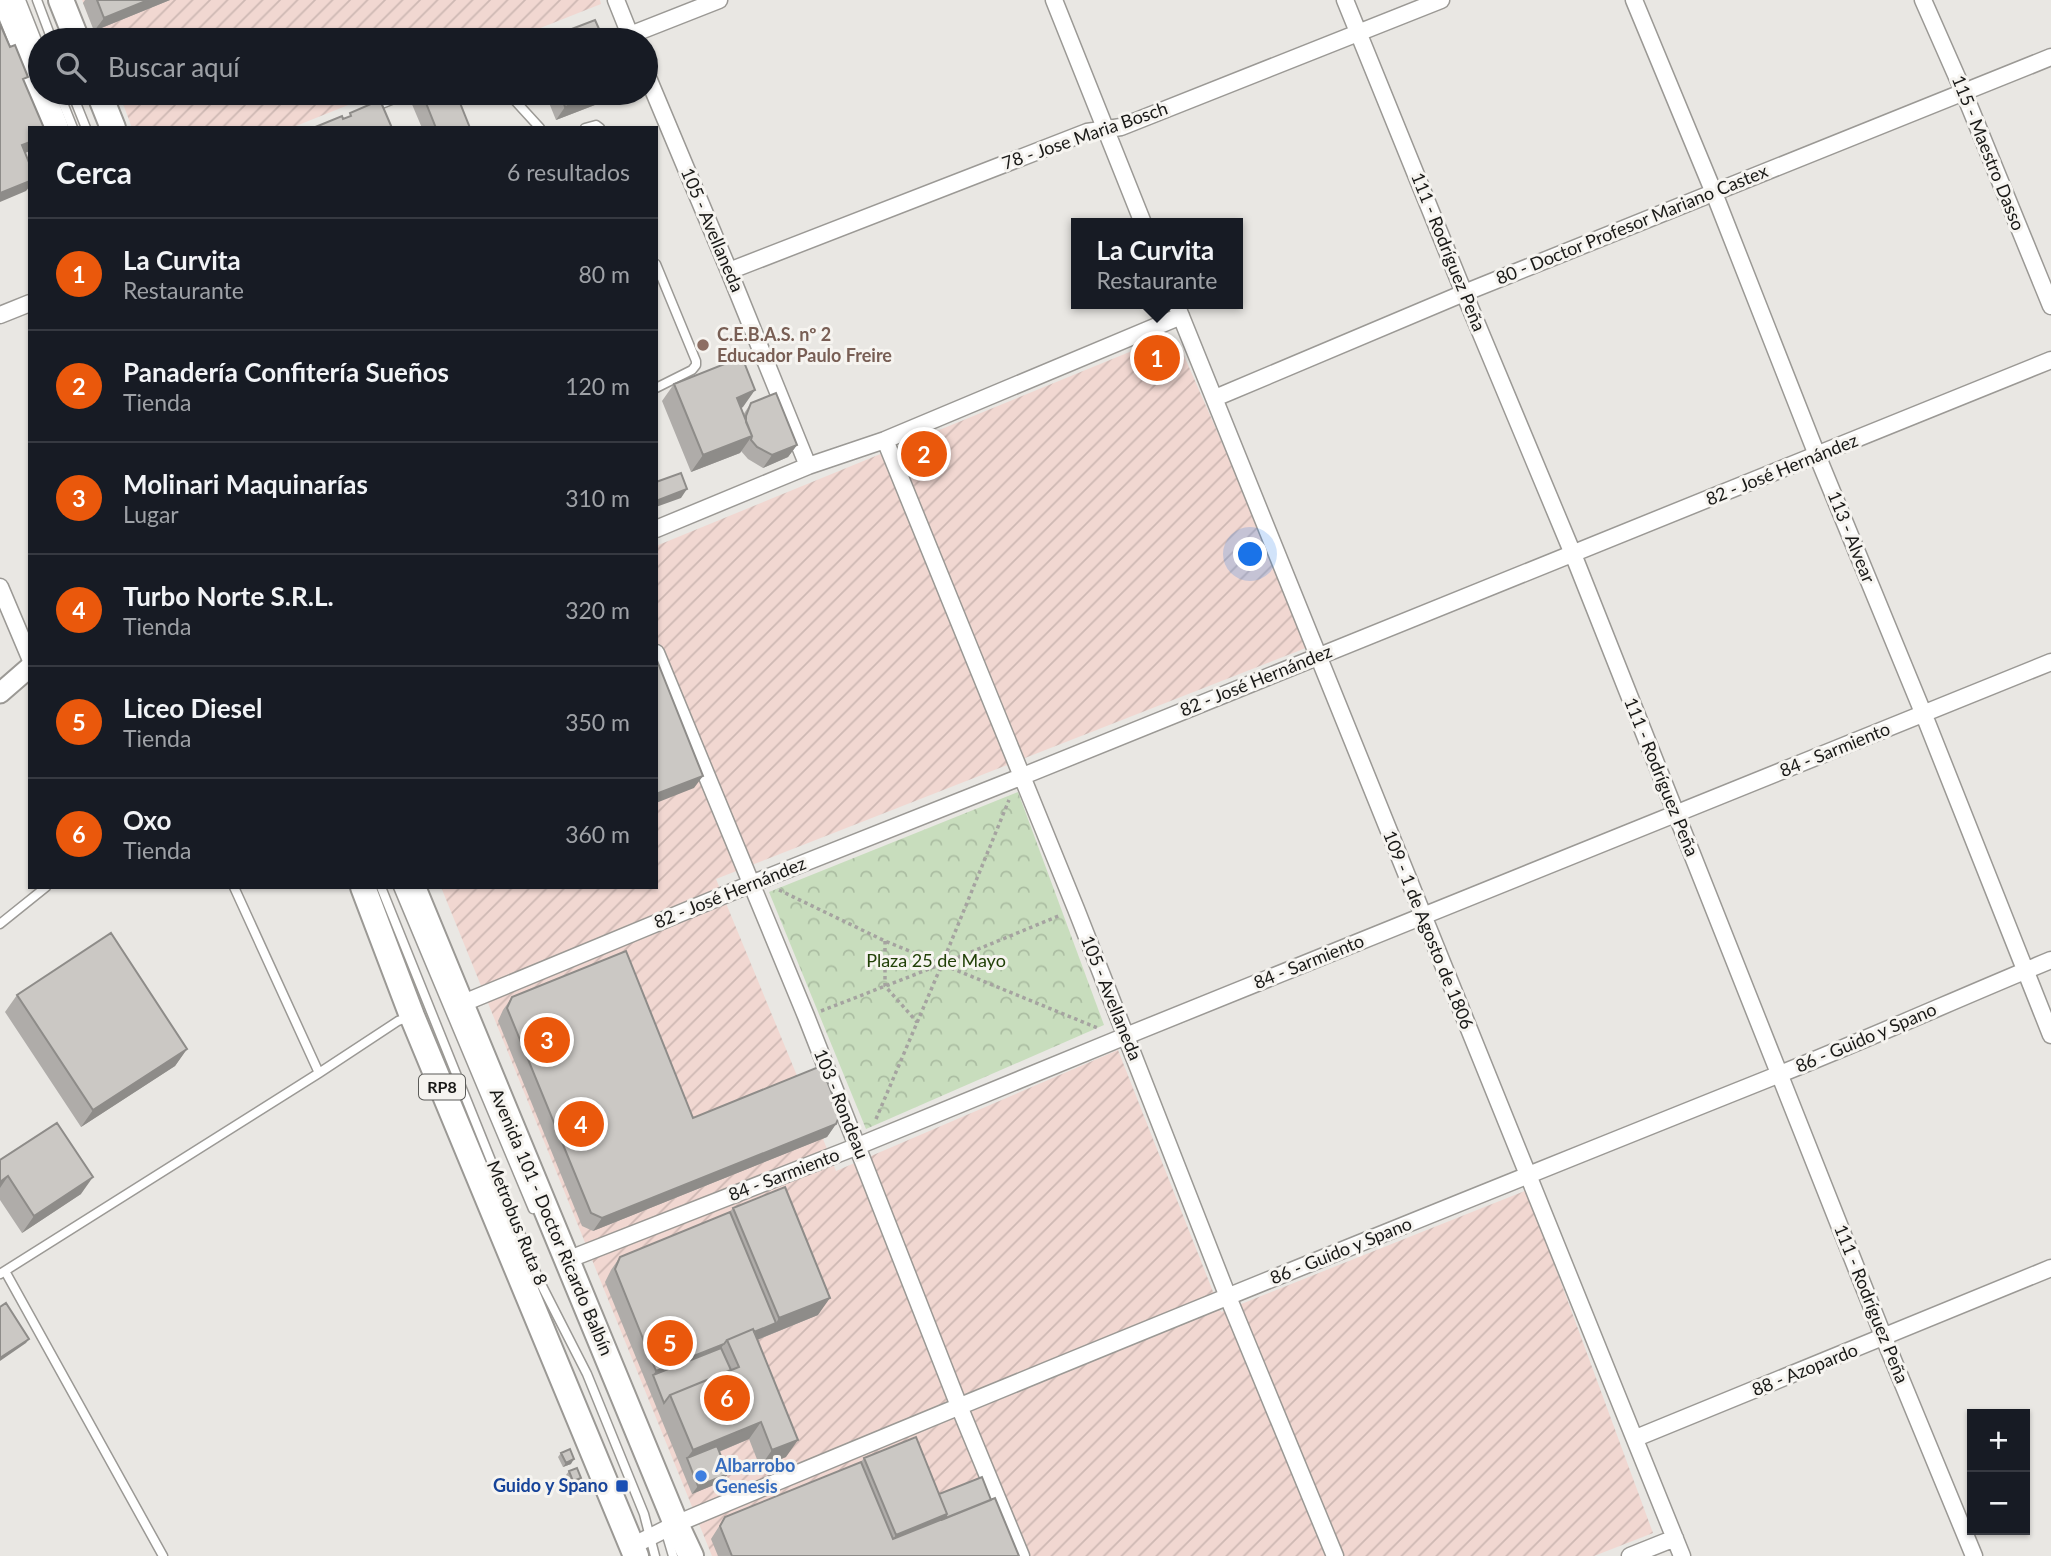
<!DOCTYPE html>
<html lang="es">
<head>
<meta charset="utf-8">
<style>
	:root { --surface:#171b24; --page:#20242c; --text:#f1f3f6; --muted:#9ea1a6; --line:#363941; --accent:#ea580c }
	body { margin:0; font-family:Lato,sans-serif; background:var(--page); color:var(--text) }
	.controls { position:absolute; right:21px; bottom:21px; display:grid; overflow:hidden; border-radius:0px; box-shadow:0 2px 5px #0004 }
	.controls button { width:63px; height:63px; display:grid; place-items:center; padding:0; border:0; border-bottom:2px solid var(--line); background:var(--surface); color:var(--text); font:35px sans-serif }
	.you { position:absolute; left:1251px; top:555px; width:24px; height:24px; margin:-18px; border:5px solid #fff; border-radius:50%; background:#1a73e8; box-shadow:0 0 0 10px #1a73e833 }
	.badge { display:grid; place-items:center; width:46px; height:46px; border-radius:50%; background:var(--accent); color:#fff; font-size:23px; font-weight:700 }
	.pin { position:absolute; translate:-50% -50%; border:4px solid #fff; box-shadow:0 2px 7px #0006 }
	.popup { position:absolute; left:1071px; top:218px; width:172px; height:91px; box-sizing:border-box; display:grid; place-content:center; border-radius:0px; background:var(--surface); filter:drop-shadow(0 2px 5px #0005); font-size:23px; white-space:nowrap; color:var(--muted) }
	.popup b { font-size:26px; color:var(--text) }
	.popup::after { content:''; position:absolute; left:50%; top:100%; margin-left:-14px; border:14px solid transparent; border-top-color:var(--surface) }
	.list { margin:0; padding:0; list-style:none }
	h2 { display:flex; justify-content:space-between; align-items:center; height:91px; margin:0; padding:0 28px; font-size:30px }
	h2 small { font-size:23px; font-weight:400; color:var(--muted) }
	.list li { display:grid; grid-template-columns:46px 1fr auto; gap:21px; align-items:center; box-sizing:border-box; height:112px; padding:0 28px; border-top:2px solid var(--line) }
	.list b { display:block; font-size:26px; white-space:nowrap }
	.list p { margin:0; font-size:23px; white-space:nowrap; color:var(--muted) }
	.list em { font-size:23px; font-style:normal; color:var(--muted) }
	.icon { flex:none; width:38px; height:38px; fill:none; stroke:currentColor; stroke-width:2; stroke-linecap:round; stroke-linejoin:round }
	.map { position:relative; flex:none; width:2051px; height:1556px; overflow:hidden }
	.search { position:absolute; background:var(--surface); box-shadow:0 2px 5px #0004; left:28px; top:28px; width:630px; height:77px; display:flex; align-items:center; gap:18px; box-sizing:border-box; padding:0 24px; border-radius:38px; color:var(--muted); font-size:26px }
	.panel { position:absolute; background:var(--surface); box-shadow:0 2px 5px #0004; left:28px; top:126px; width:630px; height:763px; border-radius:0px }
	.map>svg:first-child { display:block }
</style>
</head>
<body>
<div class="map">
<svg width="2051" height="1556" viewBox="0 0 2051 1556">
	<defs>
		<pattern id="industrial-furrows" width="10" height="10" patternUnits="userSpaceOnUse" patternTransform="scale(1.75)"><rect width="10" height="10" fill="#f1d7d1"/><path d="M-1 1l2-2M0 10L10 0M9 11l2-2" fill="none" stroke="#ceb8b3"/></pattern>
		<pattern id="forest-crowns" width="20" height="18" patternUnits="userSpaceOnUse" patternTransform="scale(1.75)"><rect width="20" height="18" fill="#c8ddbd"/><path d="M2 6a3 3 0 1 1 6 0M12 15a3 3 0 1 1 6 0" fill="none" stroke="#abbda2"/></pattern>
	</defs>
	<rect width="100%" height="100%" fill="#e9e7e3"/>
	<path fill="url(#industrial-furrows)" d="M82 0H600L601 4 510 40H98Z
		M119 93H378L291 128H132Z
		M1166 337 1178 342 1311 646 716 879 800 1083 831 1127 827 1137 823 1139 836 1171 1118 1050 1221 1312 1527 1190 1653 1533 1594 1556H712L441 887H656V546Z"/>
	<path fill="url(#forest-crowns)" d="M1018 792 1104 1025 866 1129 769 892Z"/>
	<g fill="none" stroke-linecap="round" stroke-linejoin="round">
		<g stroke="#9b9995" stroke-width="11">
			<path id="service" d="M21 0 40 48
				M37 0 52 40
				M59 93 73 128
				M72 93 86 128
				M508 93 540 128
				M374 107 409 93
				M585 128 596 125 600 128
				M656 264 696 361V365L692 370 656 388
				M234 887 319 1073
				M381 887 539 1280 587 1374 644 1514 655 1556
				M398 887 533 1209
				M0 924 46 887
				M5 1271 163 1556
				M0 1274 319 1073 398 1021 409 1017
				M665 1529 673 1556"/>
		</g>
		<g stroke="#9b9995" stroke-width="19">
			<path id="minor" d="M616 0 632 40
				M1054 0 1143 223
				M1345 0 1464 293 1573 554 1884 1338 1974 1556
				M1634 0 1714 193 1817 455 1924 715 2051 1035
				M1923 0 1964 93 2051 306
				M630 35 719 0
				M646 73 729 271 808 466
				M729 271 1087 132 1121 127 1441 0
				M1176 304 1682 1556
				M0 315 30 303
				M1215 398 1464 293 2051 57
				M885 440 1076 909 1228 1297 1335 1556
				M656 529 808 466 885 440 1181 316
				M0 587 30 658
				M656 653 806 1016 959 1406 1021 1556
				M461 1004 751 884 1023 776 2051 360
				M567 1260 858 1146 1121 1038 2051 662
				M1636 1438 2051 1268
				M632 1546 676 1524C1041 1371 1408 1223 1775 1076 1868 1039 1959 998 2051 960
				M1630 1556 1675 1538"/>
		</g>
		<g stroke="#9b9995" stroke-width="23">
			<path id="tertiary" d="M0 693 30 667"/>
		</g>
		<g stroke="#9b9995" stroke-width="28">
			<path id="primary" d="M5 0 40 88
				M61 0 77 40
				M42 93 56 128
				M99 93 113 128
				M363 887 412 1016 636 1556
				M413 887 676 1524 691 1556"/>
		</g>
		<path stroke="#a5a3a0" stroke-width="3.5" stroke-dasharray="3.5 3.5" stroke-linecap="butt" d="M779 890 885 941 1100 1029
			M885 941V986L917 1022
			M821 1011 942 964 1061 915
			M876 1119 942 964 1009 800"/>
		<use href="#service" stroke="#fff" stroke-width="8"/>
		<use href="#minor" stroke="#fff" stroke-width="16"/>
		<use href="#tertiary" stroke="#fff" stroke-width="19"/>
		<use href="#primary" stroke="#fff" stroke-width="24"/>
	</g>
	<path fill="#afaca9" d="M85 0H170L94 31 83 3Z
		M417 93H456L470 128H422L411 102Z
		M545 93H617L613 98 556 120Z
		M1147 344 1174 363 1149 373 1141 353Z
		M674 384 743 407 741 408 743 415 751 403 797 445 788 457 763 468 748 459 741 451 740 453 691 472 662 401Z
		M917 438 937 460 918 467 910 447Z
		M17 995 187 1049 175 1066 81 1127 5 1012Z
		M512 997 693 1118 836 1124 827 1137 593 1231 582 1226 498 1021 503 1010Z
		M0 1160 81 1194 22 1233 0 1200Z
		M733 1208 818 1315 757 1340 786 1457 760 1467 749 1439 719 1452 728 1474 721 1482 692 1494 605 1282 611 1270 620 1257 730 1212Z
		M561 1453 571 1464 563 1467 558 1457Z
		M864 1458 939 1494 991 1500 1019 1556H718L711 1539 725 1517 861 1462Z
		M569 1471 578 1482 570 1485 566 1475Z"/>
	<path fill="#8e8c89" d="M148 0H170L94 31 104 18Z
		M603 93H617L613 98 556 120 565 107Z
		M30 142V151L13 158 22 145Z
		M30 181V186L26 191 0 202V193Z
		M1180 355 1174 363 1149 373 1155 364Z
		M755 390 743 407 725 415 737 398Z
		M752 436 740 453 691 472 703 455Z
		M797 445 788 457 763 468 772 455Z
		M943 451 937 460 918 467 924 459Z
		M687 489 681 498 656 507V501Z
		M703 776 694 788 656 803V794Z
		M187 1049 175 1066 81 1127 93 1110Z
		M836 1124 827 1137 593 1231 602 1218Z
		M8 1176 0 1188V1182Z
		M93 1177 81 1194 22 1233 34 1216Z
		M830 1298 818 1315 732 1350 728 1342 776 1323 779 1318Z
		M29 1339 26 1343 0 1361V1358Z
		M724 1344 715 1356 653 1375 656 1371Z
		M761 1422 749 1439 689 1464 687 1458 693 1450Z
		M798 1440 786 1457 760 1467 772 1450Z
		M574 1459 571 1464 563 1467 566 1463Z
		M728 1474 721 1482 692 1494 698 1486Z
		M581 1478 578 1482 570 1485 573 1481Z
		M947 1514 941 1523 884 1552 896 1535Z"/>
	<path fill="#cbc8c4" stroke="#8e8c89" stroke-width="2" d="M97 0H148L104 18Z
		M595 20 604 40H543Z
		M0 24 10 47 15 45 28 77 23 79 44 128H30V142L22 145 30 165V181L0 193Z
		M422 93H456L470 128H436Z
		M560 93H603L565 107Z
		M380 100 392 128H313L342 116 343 119 351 116 350 113Z
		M1163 338 1175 342 1180 355 1155 364 1147 344Z
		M742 357 755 390 737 398 752 436 703 455 674 384Z
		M776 393 797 445 772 455 757 447 751 440 752 436 746 422V416L751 403Z
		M935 431 943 451 924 459 917 438Z
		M681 473 687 489 656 501V482Z
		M656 658 703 776 656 794Z
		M111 933 187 1049 93 1110 17 995Z
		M626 951 693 1118 821 1066 840 1114 836 1124 602 1218 591 1213 507 1008 512 997Z
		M57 1123 93 1177 34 1216 8 1176 0 1182V1160Z
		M785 1187 830 1298 779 1318 733 1208Z
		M730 1212 776 1323 754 1332 753 1329 727 1340 724 1344 656 1371 615 1269 620 1257Z
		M6 1303 29 1339 0 1358V1307Z
		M753 1329 798 1440 772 1450 761 1422 693 1450 670 1395 739 1367 727 1340Z
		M721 1348 731 1370 670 1395 664 1403 653 1375Z
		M916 1437 947 1514 896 1535 864 1458Z
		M717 1446 728 1474 698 1486 687 1458Z
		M570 1449 574 1459 566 1463 561 1453Z
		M861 1462 893 1539 995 1498 1019 1556H732L720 1526 725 1517Z
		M577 1468 581 1478 573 1481 569 1471Z
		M982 1477 991 1500 944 1519 947 1514 939 1494Z"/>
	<circle fill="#8d6e63" stroke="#f6f4f0" stroke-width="2.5" cx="703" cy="345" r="7"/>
	<circle fill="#3f7fe0" stroke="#f6f4f0" stroke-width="2.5" cx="701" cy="1476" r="7"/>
	<rect fill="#1a4fb4" stroke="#f6f4f0" stroke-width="2.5" x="615" y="1479" width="14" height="14" rx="3.5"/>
	<g text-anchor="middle" stroke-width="6" stroke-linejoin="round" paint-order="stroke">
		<rect fill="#f6f4f0" stroke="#5b5b58" stroke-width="2" x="419" y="1074.5" width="46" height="25" rx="5"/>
		<g font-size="16" font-weight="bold" fill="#191917">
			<text x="442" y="1093">RP8</text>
		</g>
		<g font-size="18" fill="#191917" stroke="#f6f4f0">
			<text transform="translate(1085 136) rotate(-19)" y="6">78 - Jose Maria Bosch</text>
			<text transform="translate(1988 153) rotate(68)" y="6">115 - Maestro Dasso</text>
			<text transform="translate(1632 225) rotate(-22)" y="6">80 - Doctor Profesor Mariano Castex</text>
			<text transform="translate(712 230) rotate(67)" y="6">105 - Avellaneda</text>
			<text transform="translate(1448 252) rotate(68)" y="6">111 - Rodríguez Peña</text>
			<text transform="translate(1782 470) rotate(-22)" y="6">82 - José Hernández</text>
			<text transform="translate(1851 537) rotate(68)" y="6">113 - Alvear</text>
			<text transform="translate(1256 681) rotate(-22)" y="6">82 - José Hernández</text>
			<text transform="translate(1835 750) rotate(-22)" y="6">84 - Sarmiento</text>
			<text transform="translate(1661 777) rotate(68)" y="6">111 - Rodríguez Peña</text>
			<text transform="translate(730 893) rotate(-22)" y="6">82 - José Hernández</text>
			<text transform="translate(1428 930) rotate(68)" y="6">109 - 1 de Agosto de 1806</text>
			<text transform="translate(1309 962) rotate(-22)" y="6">84 - Sarmiento</text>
			<text transform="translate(1111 998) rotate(68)" y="6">105 - Avellaneda</text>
			<text transform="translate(1866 1038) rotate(-23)" y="6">86 - Guido y Spano</text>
			<text transform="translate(841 1104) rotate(68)" y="6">103 - Rondeau</text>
			<text transform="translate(784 1175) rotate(-21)" y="6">84 - Sarmiento</text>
			<text transform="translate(551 1222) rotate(67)" y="6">Avenida 101 - Doctor Ricardo Balbín</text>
			<text transform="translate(517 1223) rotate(68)" y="6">Metrobus Ruta 8</text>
			<text transform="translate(1341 1251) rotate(-22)" y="6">86 - Guido y Spano</text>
			<text transform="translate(1871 1304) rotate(68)" y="6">111 - Rodríguez Peña</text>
			<text transform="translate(1805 1370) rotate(-22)" y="6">88 - Azopardo</text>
		</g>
		<g font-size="18" font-weight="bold" fill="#785e54" stroke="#f6f4f0" text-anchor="start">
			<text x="717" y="341">C.E.B.A.S. nº 2<tspan x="717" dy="21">Educador Paulo Freire</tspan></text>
		</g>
		<g font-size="18" fill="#214007" stroke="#f6f4f0">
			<text x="936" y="967">Plaza 25 de Mayo</text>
		</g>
		<g font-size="18" font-weight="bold" fill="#366cbe" stroke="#f6f4f0" text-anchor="start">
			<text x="715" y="1472">Albarrobo<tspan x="715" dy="21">Genesis</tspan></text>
		</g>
		<g font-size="18" font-weight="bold" fill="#164399" stroke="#f6f4f0" text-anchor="end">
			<text x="608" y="1492">Guido y Spano</text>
		</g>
	</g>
</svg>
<div class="controls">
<button>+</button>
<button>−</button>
</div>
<div class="you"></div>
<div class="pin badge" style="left:1157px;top:358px">1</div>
<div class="popup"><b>La Curvita</b>Restaurante</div>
<div class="pin badge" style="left:924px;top:454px">2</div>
<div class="pin badge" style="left:547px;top:1040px">3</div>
<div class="pin badge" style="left:581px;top:1124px">4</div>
<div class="pin badge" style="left:670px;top:1343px">5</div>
<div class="pin badge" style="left:727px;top:1398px">6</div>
<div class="search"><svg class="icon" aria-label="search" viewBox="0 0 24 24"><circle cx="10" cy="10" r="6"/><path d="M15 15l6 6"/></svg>Buscar aquí</div>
<section class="panel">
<h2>Cerca<small>6 resultados</small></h2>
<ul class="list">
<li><span class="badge">1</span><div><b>La Curvita</b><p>Restaurante</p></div><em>80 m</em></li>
<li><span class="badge">2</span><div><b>Panadería Confitería Sueños</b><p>Tienda</p></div><em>120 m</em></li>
<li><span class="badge">3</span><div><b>Molinari Maquinarías</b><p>Lugar</p></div><em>310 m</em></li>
<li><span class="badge">4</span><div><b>Turbo Norte S.R.L.</b><p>Tienda</p></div><em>320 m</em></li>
<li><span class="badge">5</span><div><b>Liceo Diesel</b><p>Tienda</p></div><em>350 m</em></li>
<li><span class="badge">6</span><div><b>Oxo</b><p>Tienda</p></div><em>360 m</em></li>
</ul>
</section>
</div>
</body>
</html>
